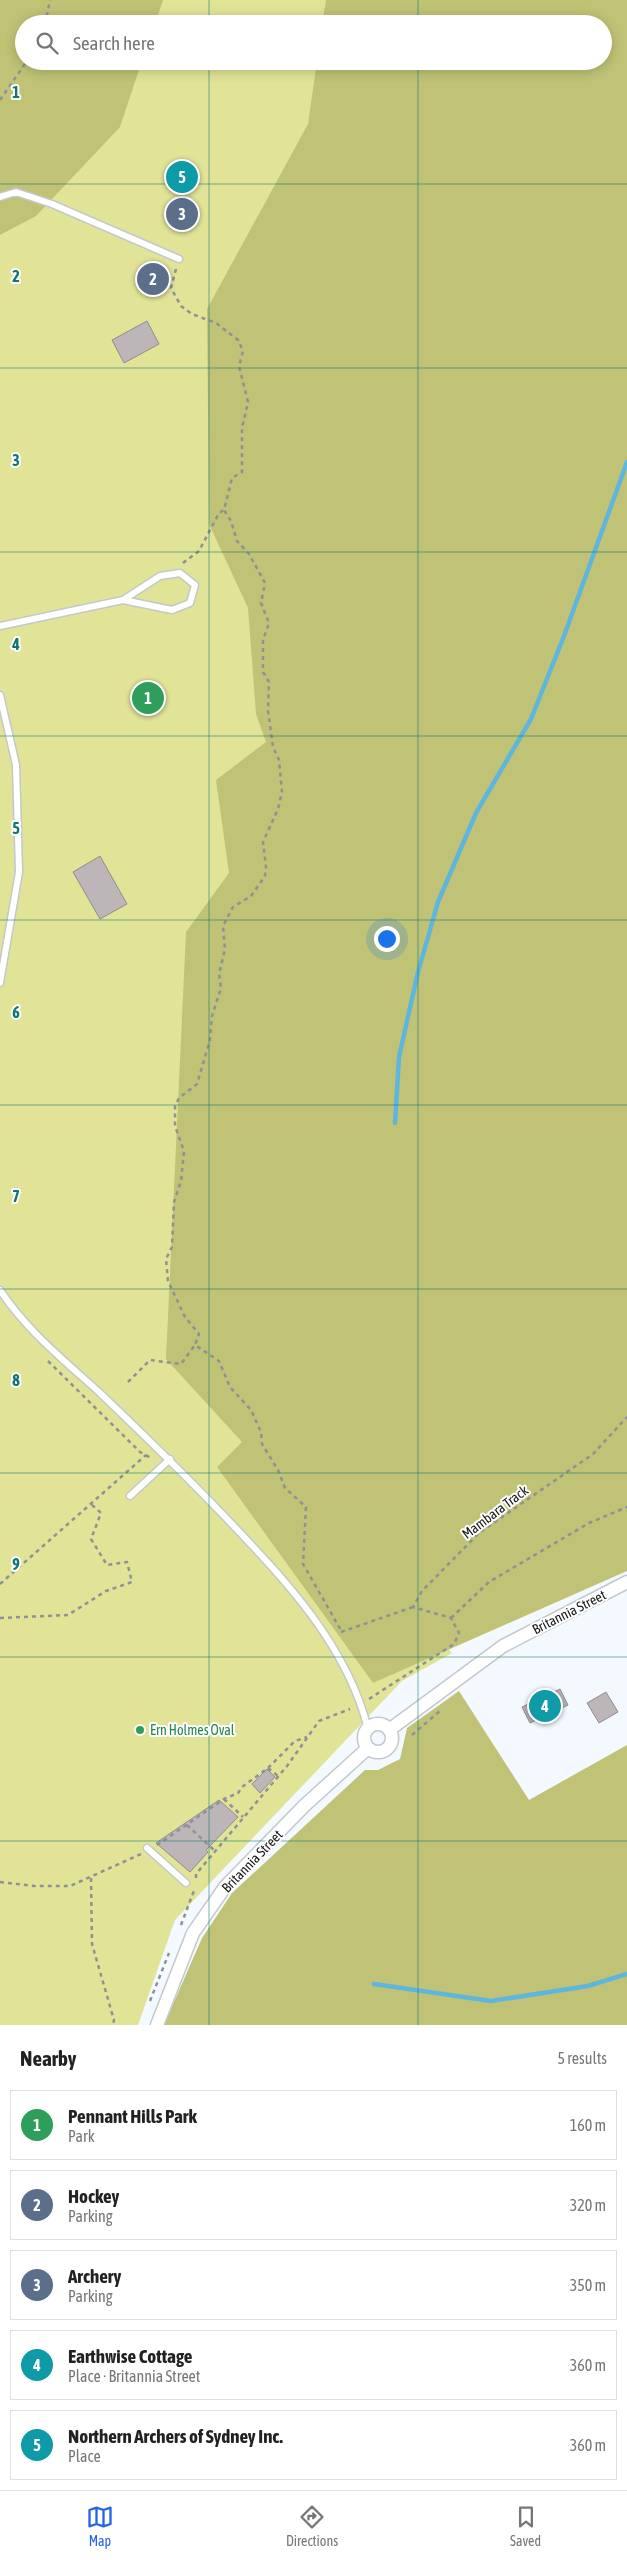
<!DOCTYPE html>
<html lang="en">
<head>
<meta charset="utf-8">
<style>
	:root { --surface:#fff; --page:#f2f2f2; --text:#222; --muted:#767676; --line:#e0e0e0; --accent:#2563eb }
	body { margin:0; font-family:"Asap Condensed",sans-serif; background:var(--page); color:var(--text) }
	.you { position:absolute; left:386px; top:938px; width:18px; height:18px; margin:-12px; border:4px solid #fff; border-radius:50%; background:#1a73e8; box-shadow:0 0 0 8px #1a73e833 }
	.badge { display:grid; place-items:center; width:32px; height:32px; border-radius:50%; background:var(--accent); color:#fff; font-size:16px; font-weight:700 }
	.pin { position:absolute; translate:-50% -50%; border:2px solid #fff; box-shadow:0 1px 5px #0006 }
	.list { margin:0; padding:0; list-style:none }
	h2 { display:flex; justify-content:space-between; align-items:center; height:65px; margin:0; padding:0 20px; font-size:21px }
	h2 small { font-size:16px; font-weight:400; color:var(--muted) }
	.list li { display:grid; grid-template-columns:32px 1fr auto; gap:15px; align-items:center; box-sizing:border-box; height:70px; margin:0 10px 10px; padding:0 10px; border:1px solid var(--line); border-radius:0px }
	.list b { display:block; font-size:19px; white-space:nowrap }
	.list p { margin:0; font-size:16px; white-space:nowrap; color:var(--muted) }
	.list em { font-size:16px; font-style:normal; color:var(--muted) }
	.icon { flex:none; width:28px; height:28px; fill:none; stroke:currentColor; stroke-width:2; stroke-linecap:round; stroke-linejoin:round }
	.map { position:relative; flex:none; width:627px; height:2025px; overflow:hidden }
	.search { position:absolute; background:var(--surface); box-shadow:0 2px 12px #0003; left:15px; right:15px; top:15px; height:55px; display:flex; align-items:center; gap:12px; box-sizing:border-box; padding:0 18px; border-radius:28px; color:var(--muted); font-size:19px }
	.sheet { height:465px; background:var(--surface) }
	nav { display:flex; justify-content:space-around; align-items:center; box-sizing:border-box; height:70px; border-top:1px solid var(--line); background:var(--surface); font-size:14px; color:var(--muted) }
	nav a { display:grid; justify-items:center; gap:2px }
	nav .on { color:var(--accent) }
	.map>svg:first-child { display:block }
</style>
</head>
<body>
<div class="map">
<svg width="627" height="2025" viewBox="0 0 627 2025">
	<rect width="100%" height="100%" fill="#f4f9ff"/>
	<path fill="#e1e497" d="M5 0H380L377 24H24V61H372L413 1607 452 1653 402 1681 175 1920 138 2025H0V44Z"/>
	<path fill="#c0c375" d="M0 0H163L155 24H24V61H142L120 127 36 216 0 235Z
		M326 0H627V1571L373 1683 217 1467 242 1442 166 1359 186 932 229 873 216 780 266 742 256 714 248 608 209 524 207 309 308 124 317 61H603V24H322Z
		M459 1691 529 1800 627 1745V2025H164L202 1938 232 1893 365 1770H378L400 1759 407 1728Z"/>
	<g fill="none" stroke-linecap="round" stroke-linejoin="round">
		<path stroke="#5eb6dd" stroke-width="4.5" d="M395 1123 399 1057 418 972 438 902 476 813 531 719 564 636 627 462
			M374 1984 491 2001 588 1986 627 1974"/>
	</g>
	<path fill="#bdb6b9" stroke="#918b8e" d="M174 163 195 169 190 190 169 185Z
		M147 321 159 344 124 363 112 340Z
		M100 856 127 904 100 919 73 872Z
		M560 1689 568 1705 530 1723 522 1707Z
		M606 1692 618 1712 599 1723 587 1703Z
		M267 1769 275 1777 260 1793 252 1784Z
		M219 1800 238 1817 206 1850 208 1852 190 1872 156 1843Z"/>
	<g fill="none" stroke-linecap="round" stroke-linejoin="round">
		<g stroke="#c3c8cd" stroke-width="9">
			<path id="lane" d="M0 197 16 192 52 204 179 259
				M0 626 123 600 160 576 180 573 195 585 190 603 172 610 123 600
				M0 695 16 765 19 872 0 983
				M0 1290C26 1330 65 1361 100 1393 144 1435 187 1477 229 1521 286 1581 347 1645 368 1729
				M130 1496 170 1459
				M147 1848 186 1883"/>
		</g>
		<g stroke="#c3c8cd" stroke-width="15">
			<path id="street" d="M364 1738a14 14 0 1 1 28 0a14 14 0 1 1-28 0Z
				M389 1730 503 1646 627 1582
				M157 2025 193 1933 225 1887 304 1806 368 1748"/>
		</g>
		<path stroke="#8e9195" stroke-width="2.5" stroke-dasharray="4 4" stroke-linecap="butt" d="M45 24 50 0
			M0 100 27 61
			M176 269 171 288 181 306 192 314 216 323 238 340 243 351 239 366 248 402 242 428V472L232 478 224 510 231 521 237 541 249 554 265 583 261 603 269 623 263 640V672L269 682 268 711 273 747 279 760 282 792 278 809 263 842 266 867 265 876 251 896 233 907 223 926 225 949 219 974 221 988 212 1016 210 1040 197 1084 179 1098 175 1106V1126L184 1151 181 1181 174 1202 172 1247 166 1259 168 1281 185 1317 199 1334 195 1345 219 1361 230 1387 251 1410 261 1432 262 1444 278 1470 285 1488 306 1507 303 1564 342 1632
			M183 563 199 551 219 513 224 510
			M48 1361 140 1452 151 1458
			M128 1382 150 1360 181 1364 195 1345
			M0 1584 146 1455
			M0 1618 68 1615 106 1591 132 1582 127 1562 107 1565 91 1539 101 1513 91 1504
			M451 1618 489 1582 589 1523 627 1507
			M341 1632 413 1607
			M369 1699 454 1644 459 1633 451 1618 413 1607 422 1591 479 1533 593 1454 627 1417
			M412 1735 441 1710
			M268 1768 278 1776
			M224 1799 243 1817
			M187 1825 215 1851
			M157 1845 224 1799 238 1793 242 1787 268 1768 295 1741 307 1737
			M91 1878 92 1944 114 2020 113 2025
			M196 1878V1874L287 1766 319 1721 350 1709
			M0 1882 34 1886H70L141 1854
			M181 1925 195 1888
			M150 2001 169 1953"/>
		<use href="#lane" stroke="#fff" stroke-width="6"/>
		<use href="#street" stroke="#fff" stroke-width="12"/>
	</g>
	<path fill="none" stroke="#0f766e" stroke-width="1" stroke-opacity="0.55" d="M209 0V24M418 0V24M209 61V2025M418 61V2025M0 184H627M0 368H627M0 552H627M0 736H627M0 920H627M0 1105H627M0 1289H627M0 1473H627M0 1657H627M0 1841H627"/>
	<circle fill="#2e9e5b" stroke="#fff" stroke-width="2" cx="140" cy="1730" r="5"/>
	<g text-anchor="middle" stroke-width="4" stroke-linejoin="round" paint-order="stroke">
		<g font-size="14" fill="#161719" stroke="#fff">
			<text transform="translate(495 1512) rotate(-37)" y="5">Mambara Track</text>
			<text transform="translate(569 1612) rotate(-27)" y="5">Britannia Street</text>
			<text transform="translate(252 1861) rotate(-46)" y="5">Britannia Street</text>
		</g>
		<g font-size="14" fill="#27864d" stroke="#fff" text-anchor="start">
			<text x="150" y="1735">Ern Holmes Oval</text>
		</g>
	</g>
	<g font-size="16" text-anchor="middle" font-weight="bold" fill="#0f766e" stroke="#fff" stroke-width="4" stroke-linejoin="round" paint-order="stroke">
		<text x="16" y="98">1</text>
		<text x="16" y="282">2</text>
		<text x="16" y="466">3</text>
		<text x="16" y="650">4</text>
		<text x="16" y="834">5</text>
		<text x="16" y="1018">6</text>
		<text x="16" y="1202">7</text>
		<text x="16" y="1386">8</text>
		<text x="16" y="1570">9</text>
	</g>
</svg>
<div class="you"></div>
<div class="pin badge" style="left:148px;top:698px;background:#2e9e5b">1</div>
<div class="pin badge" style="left:153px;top:279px;background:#5c6f8a">2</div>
<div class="pin badge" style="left:182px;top:214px;background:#5c6f8a">3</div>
<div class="pin badge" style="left:545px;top:1706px;background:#0f9aa8">4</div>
<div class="pin badge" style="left:182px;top:177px;background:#0f9aa8">5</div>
<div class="search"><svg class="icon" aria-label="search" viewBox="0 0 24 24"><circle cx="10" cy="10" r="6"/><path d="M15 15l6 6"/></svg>Search here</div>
</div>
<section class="sheet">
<h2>Nearby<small>5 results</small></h2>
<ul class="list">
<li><span class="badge" style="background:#2e9e5b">1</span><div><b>Pennant Hills Park</b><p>Park</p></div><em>160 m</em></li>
<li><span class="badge" style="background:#5c6f8a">2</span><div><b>Hockey</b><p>Parking</p></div><em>320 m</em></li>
<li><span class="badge" style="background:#5c6f8a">3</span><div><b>Archery</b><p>Parking</p></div><em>350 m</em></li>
<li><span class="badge" style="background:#0f9aa8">4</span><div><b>Earthwise Cottage</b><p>Place · Britannia Street</p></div><em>360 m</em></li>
<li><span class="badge" style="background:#0f9aa8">5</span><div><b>Northern Archers of Sydney Inc.</b><p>Place</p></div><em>360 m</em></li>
</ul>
</section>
<nav>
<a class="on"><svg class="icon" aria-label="map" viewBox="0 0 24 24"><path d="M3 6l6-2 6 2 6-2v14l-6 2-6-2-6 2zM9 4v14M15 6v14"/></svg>Map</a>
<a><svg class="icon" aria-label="directions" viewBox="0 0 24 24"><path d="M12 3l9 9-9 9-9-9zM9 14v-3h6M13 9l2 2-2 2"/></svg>Directions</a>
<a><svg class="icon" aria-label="saved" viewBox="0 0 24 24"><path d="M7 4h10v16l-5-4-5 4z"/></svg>Saved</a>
</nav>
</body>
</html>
